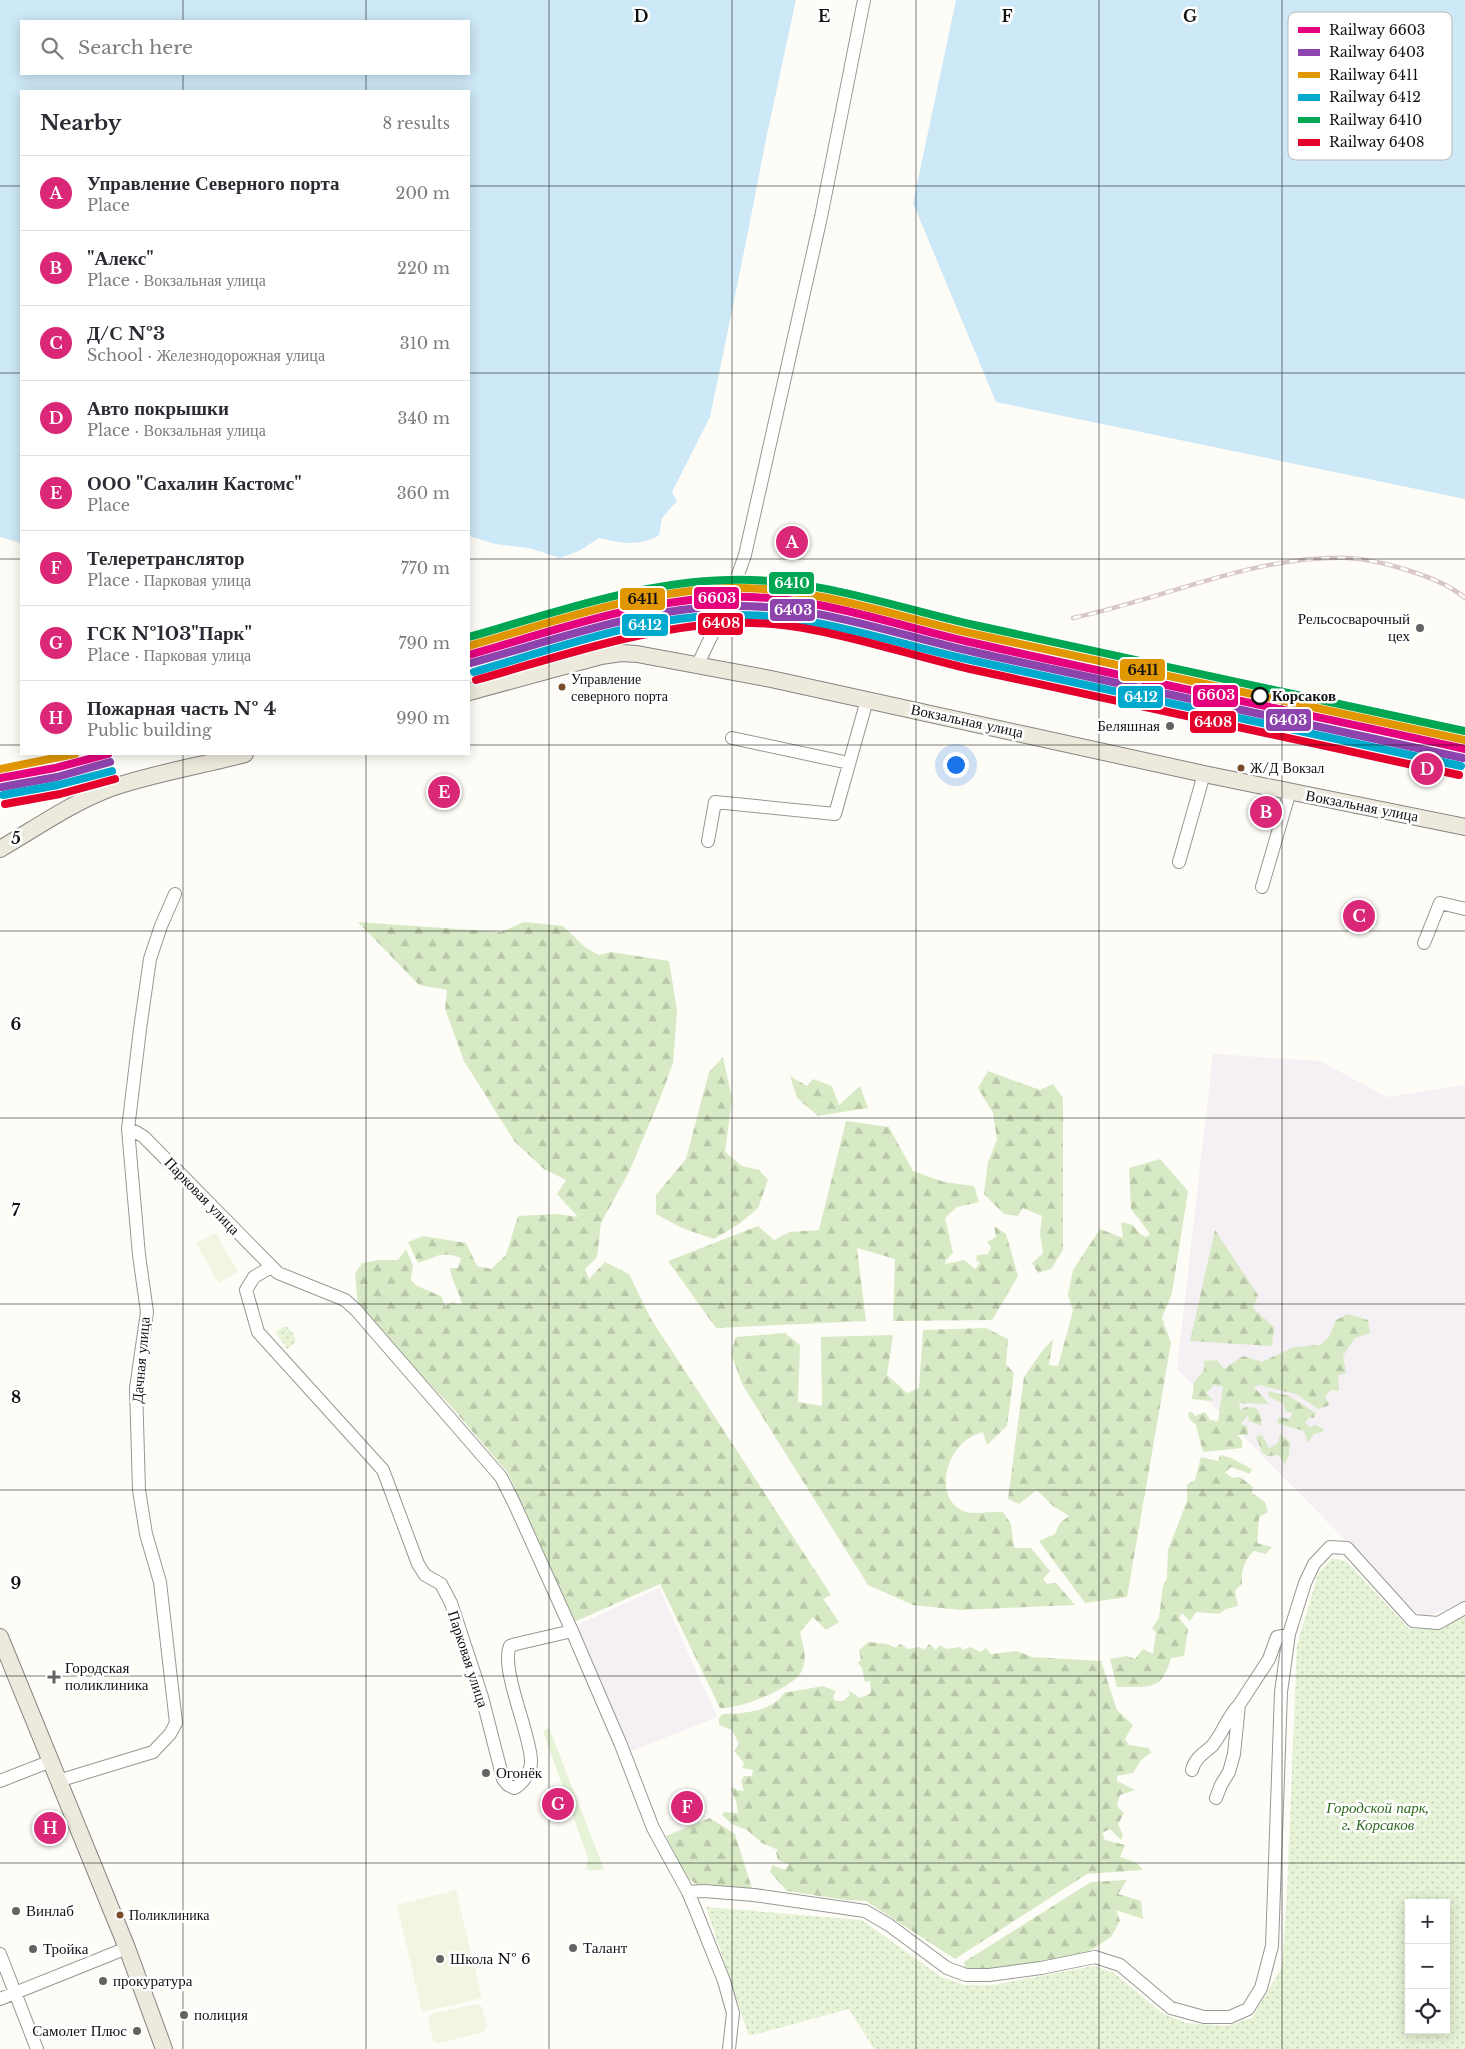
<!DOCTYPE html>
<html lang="en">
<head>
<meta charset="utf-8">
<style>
	:root { --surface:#fff; --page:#f7f7f7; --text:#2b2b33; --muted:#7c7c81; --line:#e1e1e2; --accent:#db2777 }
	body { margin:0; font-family:"Libre Baskerville",serif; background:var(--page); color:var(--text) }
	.controls { position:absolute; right:15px; bottom:15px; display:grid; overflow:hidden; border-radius:0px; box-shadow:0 2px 12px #0003 }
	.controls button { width:45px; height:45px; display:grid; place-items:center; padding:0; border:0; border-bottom:1px solid var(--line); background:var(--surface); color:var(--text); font:25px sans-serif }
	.you { position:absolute; left:955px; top:764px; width:18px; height:18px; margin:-12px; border:4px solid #fff; border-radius:50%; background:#1a73e8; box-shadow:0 0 0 8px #1a73e833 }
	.badge { display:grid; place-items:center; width:32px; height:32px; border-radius:50%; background:var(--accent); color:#fff; font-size:16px; font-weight:700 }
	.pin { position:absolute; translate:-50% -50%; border:2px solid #fff; box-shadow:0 1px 5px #0006 }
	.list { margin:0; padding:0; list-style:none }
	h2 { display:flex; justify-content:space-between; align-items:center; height:65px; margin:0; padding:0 20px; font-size:21px }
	h2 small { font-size:16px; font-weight:400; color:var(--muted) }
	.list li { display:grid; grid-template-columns:32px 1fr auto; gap:15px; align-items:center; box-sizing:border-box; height:75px; padding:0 20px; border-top:1px solid var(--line) }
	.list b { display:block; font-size:19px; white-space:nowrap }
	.list p { margin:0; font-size:16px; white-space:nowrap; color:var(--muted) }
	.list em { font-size:16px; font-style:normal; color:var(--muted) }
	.icon { flex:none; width:28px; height:28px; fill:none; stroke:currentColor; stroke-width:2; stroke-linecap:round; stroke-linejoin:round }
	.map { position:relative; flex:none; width:1465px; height:2049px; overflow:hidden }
	.search { position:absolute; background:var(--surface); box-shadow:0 2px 12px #0003; left:20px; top:20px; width:450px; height:55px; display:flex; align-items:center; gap:12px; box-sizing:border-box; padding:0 18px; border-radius:0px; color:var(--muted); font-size:19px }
	.panel { position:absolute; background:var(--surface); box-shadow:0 2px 12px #0003; left:20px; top:90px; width:450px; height:665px; border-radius:0px }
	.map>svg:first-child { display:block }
</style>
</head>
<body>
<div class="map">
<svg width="1465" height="2049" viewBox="0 0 1465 2049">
	<defs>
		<pattern id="forest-firs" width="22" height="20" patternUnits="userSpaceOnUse" patternTransform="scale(1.25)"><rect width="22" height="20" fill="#d8eac5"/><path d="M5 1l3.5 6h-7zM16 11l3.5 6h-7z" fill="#b8c8a8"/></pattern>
		<pattern id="park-dots" width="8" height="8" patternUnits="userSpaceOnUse" patternTransform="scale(1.25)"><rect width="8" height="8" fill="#e7f3d7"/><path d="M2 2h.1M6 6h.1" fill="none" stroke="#c5cfb8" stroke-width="1.8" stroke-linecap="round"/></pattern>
	</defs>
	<rect width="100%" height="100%" fill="#fdfcf7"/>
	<path fill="#f5f0f3" d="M1213 1054 1320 1061 1387 1097 1465 1085V1603L1422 1618 1177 1369Z
		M659 1588 717 1717 631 1751 577 1625Z"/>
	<path fill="#e7f3d7" d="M549 1728 604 1869 591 1871 586 1869 588 1858 543 1731Z"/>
	<path fill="url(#forest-firs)" d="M358 922 501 932 524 922 563 926 586 948 599 955 611 952 669 961 677 1010 673 1063 661 1096 629 1172 601 1223 597 1257 585 1269 589 1279 605 1262 629 1274 651 1319 831 1595 823 1599 839 1622 826 1630 813 1617 800 1632C803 1645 809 1662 800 1674 788 1690 740 1709 720 1708L660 1584 574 1622 508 1473 448 1403 401 1355 358 1305 355 1274 362 1263 379 1260H398L406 1249 413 1265 411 1280 417 1286 441 1296 445 1306 452 1302 462 1305C460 1292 451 1281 450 1268H458L461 1258C439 1250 437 1258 418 1263L408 1242 423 1236 466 1243 477 1266 491 1269 506 1255 518 1216 557 1214 578 1217 557 1194 566 1180 544 1169 514 1141 483 1091 464 1061 445 1009 447 990 419 985Z
		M723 1057 732 1099 725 1152 742 1166 759 1170 768 1180 758 1208 739 1224 714 1239 682 1228 656 1214V1195L686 1159 709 1072Z
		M988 1071 1040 1090 1053 1084 1063 1098V1250L1051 1269 1038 1273 1032 1263 1043 1253 1040 1234 1042 1216 1023 1208 1018 1216 1004 1214 984 1194 988 1162 997 1140 993 1113 978 1088Z
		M790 1076 807 1086 813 1079 832 1086 839 1105 860 1086 868 1108 818 1116 797 1098Z
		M846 1121 889 1127 913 1171 944 1182 974 1186 979 1202 957 1207 945 1218 953 1253 946 1260 945 1264 964 1260 975 1269 980 1263 976 1260 977 1255 988 1254 991 1247 987 1242 996 1237 994 1226 1006 1234 1018 1276 992 1320 893 1321 895 1259 857 1248 866 1321 716 1328 668 1261 758 1226 774 1240 790 1232 819 1230Z
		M1160 1159 1188 1191 1172 1293 1162 1318 1171 1343 1127 1597 1085 1603 1039 1541 1055 1534 1060 1523 1069 1516 1053 1506 1037 1490 1019 1504 1008 1499 1024 1377 1043 1350 1053 1339 1049 1365 1058 1366 1073 1311 1068 1295 1073 1270 1100 1229 1123 1238 1121 1222 1133 1225 1140 1234 1146 1237 1150 1234 1131 1209 1129 1168Z
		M1215 1230 1258 1295 1253 1308 1274 1327 1272 1346 1190 1341Z
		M1348 1314 1368 1320 1370 1333 1355 1338 1343 1356 1346 1373 1338 1375 1339 1391 1331 1390 1325 1397 1330 1405 1318 1409 1296 1394 1259 1385 1254 1387 1269 1404 1239 1403 1240 1410 1246 1407 1256 1408C1261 1414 1262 1418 1261 1426L1249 1421 1248 1415 1241 1424 1247 1426 1248 1435H1237L1242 1440V1448L1203 1452 1196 1425 1189 1419 1188 1413 1192 1412 1195 1416 1205 1412 1210 1420 1218 1421 1223 1387 1214 1385 1206 1393 1213 1400 1209 1401 1192 1399 1194 1382 1204 1370V1361L1217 1360 1224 1369 1243 1356 1262 1362 1294 1347 1320 1345 1329 1337 1336 1320Z
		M986 1328 1008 1339 1006 1364 1014 1373 1007 1426 987 1445 983 1432C974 1435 967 1438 960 1446 944 1462 938 1498 961 1510 972 1516 991 1511 1003 1512L1011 1524 1014 1548H1031L1050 1571 1043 1579 1047 1584 1056 1583 1075 1605 961 1610 913 1605 868 1585 742 1384 731 1353 736 1337 785 1333 800 1345 798 1402 822 1406 821 1337 893 1335 887 1375 907 1393 919 1388 923 1330Z
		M1268 1391 1289 1396 1316 1413 1314 1418 1310 1417 1305 1422 1308 1426 1312 1427 1314 1424 1324 1429 1322 1432 1314 1434 1308 1443 1304 1431 1277 1423 1279 1417 1289 1419 1293 1413 1285 1411 1284 1404 1269 1397Z
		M1280 1434 1290 1442 1289 1455 1285 1464 1278 1455 1267 1456 1262 1452 1256 1436 1262 1435 1269 1448 1278 1443Z
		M1220 1455 1231 1458 1252 1469 1250 1474 1231 1467 1225 1472 1232 1478 1240 1477 1253 1487 1252 1493 1265 1502 1268 1512 1259 1517 1257 1543 1272 1547 1266 1554 1254 1551C1244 1561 1241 1570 1242 1584L1235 1591 1238 1606 1226 1609 1219 1614 1196 1612 1190 1621 1182 1613 1179 1618 1188 1629 1184 1656 1171 1658C1161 1693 1148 1686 1117 1687L1110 1659 1127 1656 1135 1659 1143 1649 1153 1654 1156 1632 1152 1628 1159 1618 1163 1586 1167 1578 1168 1550 1187 1501V1485L1195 1480 1201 1457 1218 1461Z
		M868 1642 887 1644 896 1648 900 1644 908 1649 919 1647 924 1650 929 1644 936 1650 940 1645 946 1649 961 1647 963 1650 970 1647 981 1652 986 1648 991 1654 1017 1651 1032 1657 1101 1661 1117 1710 1133 1725 1125 1739 1129 1745 1149 1748 1151 1753 1142 1759 1133 1773 1117 1776V1781L1135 1790 1120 1795 1117 1806 1124 1813 1118 1824 1123 1835 1121 1840 1110 1829 1102 1833 1105 1840 1125 1845 1120 1857 1137 1863 1143 1870 1087 1874 955 1959 866 1901 846 1900 787 1891 770 1872 772 1865 785 1870 789 1864 778 1860 776 1852 778 1850 762 1843 747 1830 732 1824 722 1815 724 1812 738 1813 736 1801 731 1790 732 1787 737 1790 744 1791 741 1781 744 1776H752L753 1770 742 1768 744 1763 734 1751 739 1744 732 1730 719 1725V1718L723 1714C743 1714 773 1711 784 1693L823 1686 836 1691 833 1697 835 1701H843L850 1695 848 1690 860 1698 871 1693 870 1681 865 1682 862 1668 858 1663 861 1660 859 1650Z
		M710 1818 735 1834 754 1895 704 1891 685 1875 666 1836Z
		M1127 1880 1118 1894 1141 1901 1143 1919 1116 1910 1120 1921 1111 1937 1073 1962 966 1975 964 1962 1091 1882Z"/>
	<path fill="url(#park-dots)" fill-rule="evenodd" d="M286 1326 293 1333 296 1342 287 1349 275 1332Z
		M1332 1558 1346 1561 1409 1629C1434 1629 1444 1629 1465 1613V2049H874L849 2009 749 2036 706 1907 862 1920 941 1977 964 1985H992L1094 1966 1114 1973 1162 2013 1186 2023 1227 2026 1252 2018 1282 1967 1287 1892 1297 1645 1318 1574ZM1409 1903H1446V2030H1409Z"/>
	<path fill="#f0f6e1" d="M216 1233 238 1272 218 1283 196 1243Z
		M456 1890 482 1998 422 2012 397 1905Z
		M477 2004 482 2007 487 2026 483 2032 438 2043 433 2040 428 2019 431 2014Z"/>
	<path fill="#cde8f7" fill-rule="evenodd" d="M0 0H796L710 417 672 492 677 501 662 518 659 535C640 547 620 543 599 538L579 551 560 558 529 548 495 544 469 536V91H21V543L0 537ZM21 21H469V74H21Z
		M956 0H1465V499L996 402 913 203Z"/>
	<path fill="#fdfcf7" d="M796 0H798L712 418 675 491 673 490 712 419 766 139Z
		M953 0H955L912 207 911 203Z"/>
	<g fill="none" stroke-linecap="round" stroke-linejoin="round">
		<g stroke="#979795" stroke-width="14">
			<path id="minor" d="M697 666 730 597 745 555 821 217 864 0
				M732 738 849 763
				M708 841 715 802 835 814 867 700
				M1179 862 1204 774
				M1262 887 1290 791
				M1424 943 1440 903 1465 909
				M128 1129 136 1132 144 1137 278 1273 345 1300 356 1310 501 1477 515 1505 572 1631 621 1745 653 1828 688 1892 696 1911 724 1981 733 2013 729 2049
				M271 1267 254 1277 246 1290 258 1332 383 1470 418 1564 425 1575 441 1584 451 1603 482 1697 503 1779 508 1785 514 1788C523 1785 532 1769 531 1760 530 1733 500 1668 510 1646L516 1644 572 1631
				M1192 1770C1195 1758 1203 1754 1212 1746 1223 1733 1227 1717 1239 1705
				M0 1781 51 1761
				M58 1781 153 1752 170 1734 176 1723 160 1582 146 1534 139 1490 136 1388 147 1312 139 1255 128 1129 140 1029 150 959 161 926 175 894
				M1216 1798 1221 1785 1229 1772 1234 1754 1239 1705 1269 1659 1277 1637 1289 1634
				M688 1892 704 1891 754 1895 865 1911 889 1925 947 1968 966 1975H989L1041 1968 1095 1957 1120 1965 1171 2008 1204 2017H1230L1248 2009 1261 1988 1272 1946 1281 1692 1289 1634 1305 1583 1314 1564 1330 1547 1347 1548 1413 1621 1438 1623 1465 1608
				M0 1954 37 2049
				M0 1999 127 1948"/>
		</g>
		<g stroke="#858482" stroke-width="18">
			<path id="major" d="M469 692 601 656 621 653 637 654 771 679 1204 774 1465 827
				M0 849C36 828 71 803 111 788 154 773 200 766 245 754
				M0 1637 127 1948 164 2049"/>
		</g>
		<use href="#minor" stroke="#fffffe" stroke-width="12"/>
		<use href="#major" stroke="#ede9dc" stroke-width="16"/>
		<g stroke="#d9c6c7" stroke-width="4.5">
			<path id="rail" d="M1073 618C1164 599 1254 555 1348 558 1368 559 1388 564 1407 570 1429 577 1448 584 1465 598"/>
		</g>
		<use href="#rail" stroke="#fff" stroke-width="2.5" stroke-dasharray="8" stroke-linecap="butt"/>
		<g stroke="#fff" stroke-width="11">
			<path id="rail-1" d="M469 655C553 631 640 600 728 597 813 594 893 625 974 643 1138 680 1302 713 1465 749
				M0 778 55 768 108 754"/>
		</g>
		<g stroke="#fff" stroke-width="11">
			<path id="rail-2" d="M471 663C555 640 642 608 730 606 814 604 893 634 974 652 1137 688 1300 722 1463 758
				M2 787 57 777 110 762"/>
		</g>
		<g stroke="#fff" stroke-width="11">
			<path id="rail-3" d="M469 646C553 622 640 591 728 588 814 586 896 617 979 635 1141 670 1303 705 1465 740
				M0 769 75 754"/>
		</g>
		<g stroke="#fff" stroke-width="11">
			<path id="rail-4" d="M474 672C557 648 644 616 731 615 815 613 894 644 975 661 1137 696 1299 731 1461 766
				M3 795 58 785 112 771"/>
		</g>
		<g stroke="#fff" stroke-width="11">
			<path id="rail-5" d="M469 637C553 613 640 582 728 580 815 577 896 608 979 626 1141 662 1303 696 1465 731"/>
		</g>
		<g stroke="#fff" stroke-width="11">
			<path id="rail-6" d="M476 680C558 657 641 628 727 623 810 619 890 651 970 669 1133 705 1296 739 1459 775
				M5 804 60 794 115 779"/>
		</g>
		<use href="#rail-1" stroke="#e5007d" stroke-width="8"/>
		<use href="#rail-2" stroke="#8e44ad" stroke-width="8"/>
		<use href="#rail-3" stroke="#e09702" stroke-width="8"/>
		<use href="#rail-4" stroke="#00a9ce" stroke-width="8"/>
		<use href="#rail-5" stroke="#00a651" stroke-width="8"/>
		<use href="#rail-6" stroke="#e4002b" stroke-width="8"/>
	</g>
	<path fill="none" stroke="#111" stroke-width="1" stroke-opacity="0.55" d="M183 0V21M366 0V21M549 0V2049M732 0V2049M916 0V2049M1099 0V2049M1282 0V2049M183 74V91M366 74V91M0 186H21M469 186H1465M0 373H21M469 373H1465M0 559H21M469 559H1465M0 745H21M469 745H1465M183 754V2049M366 754V2049M0 931H1465M0 1118H1465M0 1304H1465M0 1490H1465M0 1676H1465M0 1863H1465"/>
	<g fill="#646362" stroke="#fff" stroke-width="2">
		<circle cx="1420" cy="628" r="5"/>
		<circle cx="1170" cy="726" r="5"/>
		<path d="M51.5 1669.5h5v5h5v5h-5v5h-5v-5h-5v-5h5z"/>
		<circle cx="486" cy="1773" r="5"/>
		<circle cx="16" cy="1911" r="5"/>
		<circle cx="573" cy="1948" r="5"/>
		<circle cx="33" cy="1949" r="5"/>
		<circle cx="440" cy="1959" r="5"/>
		<circle cx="103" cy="1981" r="5"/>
		<circle cx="184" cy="2015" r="5"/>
		<circle cx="137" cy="2031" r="5"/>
	</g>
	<g fill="#7a4b2a" stroke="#fff" stroke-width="2">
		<circle cx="562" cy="687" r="4.5"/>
		<circle cx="1241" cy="768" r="4.5"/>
		<circle cx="120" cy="1915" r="4.5"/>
	</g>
	<circle fill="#fff" stroke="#111" stroke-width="2.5" cx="1260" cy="696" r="8"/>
	<g text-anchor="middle" stroke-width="5" stroke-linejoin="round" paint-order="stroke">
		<g font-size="14" fill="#111" stroke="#fff" text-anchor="start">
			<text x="571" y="684">Управление<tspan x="571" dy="17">северного порта</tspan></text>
			<text x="1250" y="773">Ж/Д Вокзал</text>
			<text x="129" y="1920">Поликлиника</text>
		</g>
		<g font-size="15" fill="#111" stroke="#fff" text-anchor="start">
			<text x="1410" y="624" text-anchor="end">Рельсосварочный<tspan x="1410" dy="17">цех</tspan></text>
			<text x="1160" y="731" text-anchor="end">Беляшная</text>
			<text x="65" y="1673">Городская<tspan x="65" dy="17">поликлиника</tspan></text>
			<text x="496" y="1778">Огонёк</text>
			<text x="26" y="1916">Винлаб</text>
			<text x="583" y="1953">Талант</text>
			<text x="43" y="1954">Тройка</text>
			<text x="450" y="1964">Школа № 6</text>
			<text x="113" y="1986">прокуратура</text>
			<text x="194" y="2020">полиция</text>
			<text x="127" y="2036" text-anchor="end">Самолет Плюс</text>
		</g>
		<g font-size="15" font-weight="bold" fill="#111" stroke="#fff" text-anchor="start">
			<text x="1272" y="701">Корсаков</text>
		</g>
		<g font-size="15" fill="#111" stroke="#fff">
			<text transform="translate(967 721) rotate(12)" y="5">Вокзальная улица</text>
			<text transform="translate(1362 806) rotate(11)" y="5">Вокзальная улица</text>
			<text transform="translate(202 1196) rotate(46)" y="5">Парковая улица</text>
			<text transform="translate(141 1360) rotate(-85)" y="5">Дачная улица</text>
			<text transform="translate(468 1659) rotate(72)" y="5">Парковая улица</text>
		</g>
		<g font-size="15" font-style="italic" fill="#2f6b1f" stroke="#fff">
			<text x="1378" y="1813">Городской парк,<tspan x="1378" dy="17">г. Корсаков</tspan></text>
		</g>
	</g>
	<rect x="1288" y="12" width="164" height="148" rx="8" fill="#fff" stroke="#b8b8b8" stroke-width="1"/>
	<rect x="1298" y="27" width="22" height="6" fill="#e5007d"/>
	<rect x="1298" y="49" width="22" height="7" fill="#8e44ad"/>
	<rect x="1298" y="72" width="22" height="6" fill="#e09702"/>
	<rect x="1298" y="94" width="22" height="7" fill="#00a9ce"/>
	<rect x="1298" y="117" width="22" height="6" fill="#00a651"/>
	<rect x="1298" y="139" width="22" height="7" fill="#e4002b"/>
	<g font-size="14" fill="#111">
		<text x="1329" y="35">Railway 6603</text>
		<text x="1329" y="57">Railway 6403</text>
		<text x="1329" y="80">Railway 6411</text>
		<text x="1329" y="102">Railway 6412</text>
		<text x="1329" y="125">Railway 6410</text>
		<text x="1329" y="147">Railway 6408</text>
	</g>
	<g font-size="16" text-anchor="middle" font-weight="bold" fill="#111" stroke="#fff" stroke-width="5" stroke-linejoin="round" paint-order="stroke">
		<text x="641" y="22">D</text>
		<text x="824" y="22">E</text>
		<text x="1007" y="22">F</text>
		<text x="1190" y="22">G</text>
		<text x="16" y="844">5</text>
		<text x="16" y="1030">6</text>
		<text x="16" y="1216">7</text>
		<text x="16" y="1403">8</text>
		<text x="16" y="1589">9</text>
	</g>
	<g stroke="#fff" stroke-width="2">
		<rect x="768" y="571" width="47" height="24" rx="5" fill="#00a651"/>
		<rect x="693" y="586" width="47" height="24" rx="5" fill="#e5007d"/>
		<rect x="619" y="587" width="47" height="24" rx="5" fill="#e09702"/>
		<rect x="769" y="598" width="47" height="24" rx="5" fill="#8e44ad"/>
		<rect x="697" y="612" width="47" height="24" rx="5" fill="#e4002b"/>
		<rect x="621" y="613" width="48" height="24" rx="5" fill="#00a9ce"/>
		<rect x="1119" y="658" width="47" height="24" rx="5" fill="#e09702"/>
		<rect x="1192" y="684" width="47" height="24" rx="5" fill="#e5007d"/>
		<rect x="1117" y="685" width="47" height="24" rx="5" fill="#00a9ce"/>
		<rect x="1265" y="708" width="47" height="24" rx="5" fill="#8e44ad"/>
		<rect x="1189" y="710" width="48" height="24" rx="5" fill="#e4002b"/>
	</g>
	<g font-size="14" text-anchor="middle" font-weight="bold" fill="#fff">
		<text x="792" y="588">6410</text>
		<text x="717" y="603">6603</text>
		<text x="793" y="615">6403</text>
		<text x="721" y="628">6408</text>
		<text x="645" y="630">6412</text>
		<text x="1216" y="700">6603</text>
		<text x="1141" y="702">6412</text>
		<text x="1288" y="725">6403</text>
		<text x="1213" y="727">6408</text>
	</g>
	<g font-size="14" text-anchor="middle" font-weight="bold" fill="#111">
		<text x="643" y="604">6411</text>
		<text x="1143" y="675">6411</text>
	</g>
</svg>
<div class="controls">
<button>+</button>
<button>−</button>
<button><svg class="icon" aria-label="locate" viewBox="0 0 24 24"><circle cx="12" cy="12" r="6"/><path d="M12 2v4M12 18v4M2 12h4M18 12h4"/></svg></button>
</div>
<div class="you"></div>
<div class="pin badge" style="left:792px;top:542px">A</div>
<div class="pin badge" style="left:1266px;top:812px">B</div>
<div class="pin badge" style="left:1359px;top:916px">C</div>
<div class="pin badge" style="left:1427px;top:769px">D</div>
<div class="pin badge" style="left:444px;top:792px">E</div>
<div class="pin badge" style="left:687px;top:1807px">F</div>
<div class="pin badge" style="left:558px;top:1804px">G</div>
<div class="pin badge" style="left:50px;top:1828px">H</div>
<div class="search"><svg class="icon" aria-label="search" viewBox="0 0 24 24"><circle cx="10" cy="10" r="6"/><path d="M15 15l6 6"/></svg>Search here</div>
<section class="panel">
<h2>Nearby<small>8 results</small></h2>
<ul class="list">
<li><span class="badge">A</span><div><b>Управление Северного порта</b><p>Place</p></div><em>200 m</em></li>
<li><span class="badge">B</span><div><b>&quot;Алекс&quot;</b><p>Place · Вокзальная улица</p></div><em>220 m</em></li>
<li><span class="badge">C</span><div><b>Д/С №3</b><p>School · Железнодорожная улица</p></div><em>310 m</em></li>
<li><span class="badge">D</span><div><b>Авто покрышки</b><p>Place · Вокзальная улица</p></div><em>340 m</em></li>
<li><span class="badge">E</span><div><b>ООО &quot;Сахалин Кастомс&quot;</b><p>Place</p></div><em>360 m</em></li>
<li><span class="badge">F</span><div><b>Телеретранслятор</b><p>Place · Парковая улица</p></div><em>770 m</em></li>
<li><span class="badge">G</span><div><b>ГСК №103&quot;Парк&quot;</b><p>Place · Парковая улица</p></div><em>790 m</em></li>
<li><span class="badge">H</span><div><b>Пожарная часть № 4</b><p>Public building</p></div><em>990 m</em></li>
</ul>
</section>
</div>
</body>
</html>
